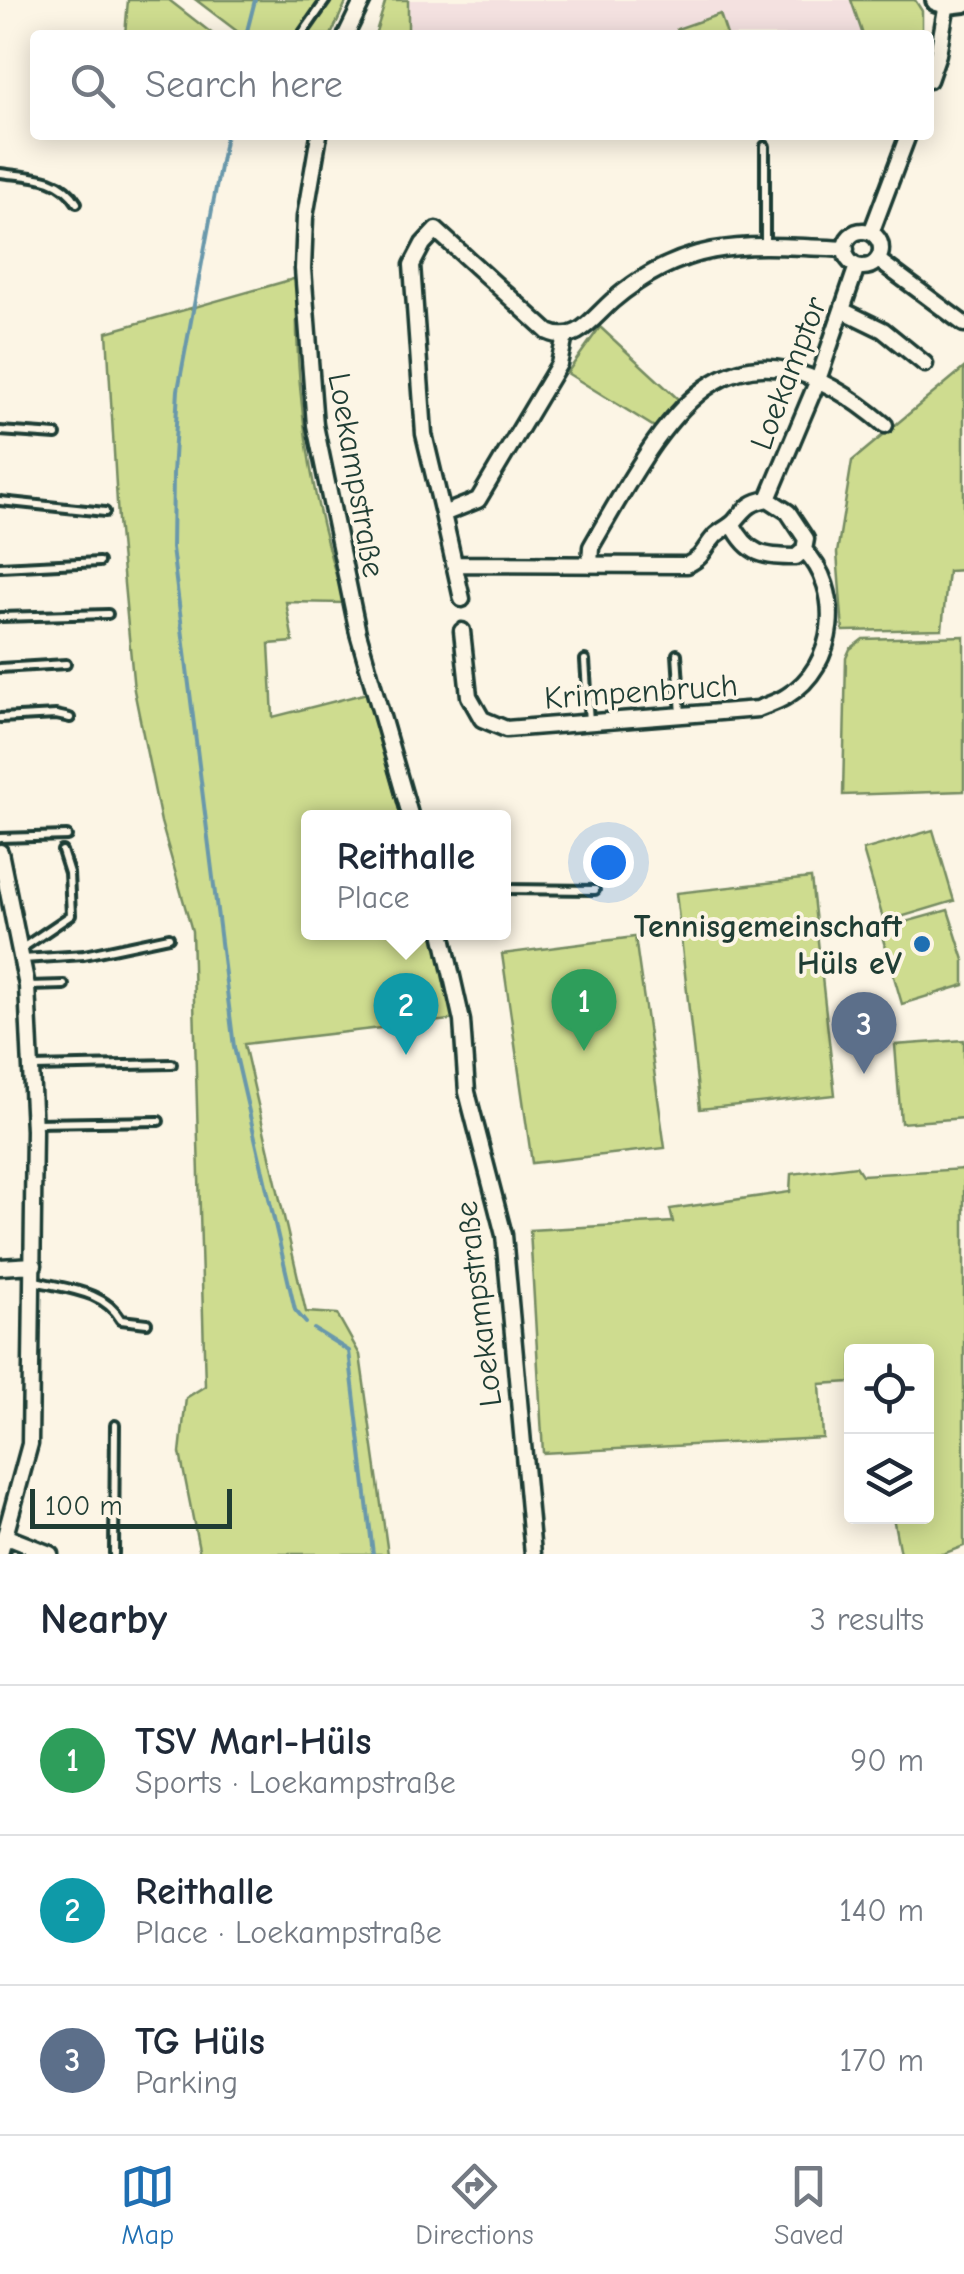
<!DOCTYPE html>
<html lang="en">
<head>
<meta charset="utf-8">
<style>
	:root { --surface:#fff; --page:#f6f6f7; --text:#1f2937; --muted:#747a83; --line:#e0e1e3; --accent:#1f6fb2 }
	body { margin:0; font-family:"Comic Neue",sans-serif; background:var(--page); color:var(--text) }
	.controls { position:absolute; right:30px; bottom:30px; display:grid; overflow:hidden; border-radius:10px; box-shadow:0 5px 25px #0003 }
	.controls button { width:90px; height:90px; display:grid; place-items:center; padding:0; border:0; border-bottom:2px solid var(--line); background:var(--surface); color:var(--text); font:50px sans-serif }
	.scale { position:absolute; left:30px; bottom:25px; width:202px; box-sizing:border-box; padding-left:10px; border:5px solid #1f3d34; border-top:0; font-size:28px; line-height:35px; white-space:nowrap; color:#1f3d34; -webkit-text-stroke:8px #fcf5e5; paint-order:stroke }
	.you { position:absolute; left:608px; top:862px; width:35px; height:35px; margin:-25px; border:8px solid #fff; border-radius:50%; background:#1a73e8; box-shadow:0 0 0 15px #1a73e833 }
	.badge { display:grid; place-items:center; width:65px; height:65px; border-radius:50%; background:var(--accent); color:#fff; font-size:32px; font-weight:700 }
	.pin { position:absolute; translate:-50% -82px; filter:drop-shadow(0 2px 5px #0008) }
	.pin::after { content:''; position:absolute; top:52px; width:35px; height:30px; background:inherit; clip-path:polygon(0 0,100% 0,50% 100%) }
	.popup { position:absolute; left:301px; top:810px; width:210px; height:130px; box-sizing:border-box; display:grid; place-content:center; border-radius:10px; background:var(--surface); filter:drop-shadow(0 2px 8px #0005); font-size:32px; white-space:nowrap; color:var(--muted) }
	.popup b { font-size:38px; color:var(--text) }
	.popup::after { content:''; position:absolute; left:50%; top:100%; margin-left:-20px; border:20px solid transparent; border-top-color:var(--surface) }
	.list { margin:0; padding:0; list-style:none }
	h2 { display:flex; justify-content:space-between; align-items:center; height:130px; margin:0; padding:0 40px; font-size:42px }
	h2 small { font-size:32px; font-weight:400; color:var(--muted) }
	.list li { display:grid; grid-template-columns:65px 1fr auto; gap:30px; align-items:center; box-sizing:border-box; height:150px; padding:0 40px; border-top:2px solid var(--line) }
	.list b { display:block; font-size:38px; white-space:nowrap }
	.list p { margin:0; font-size:32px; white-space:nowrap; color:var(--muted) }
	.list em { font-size:32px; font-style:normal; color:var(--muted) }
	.icon { flex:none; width:55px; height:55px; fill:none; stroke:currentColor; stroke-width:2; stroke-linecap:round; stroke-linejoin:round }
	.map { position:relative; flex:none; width:964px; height:1554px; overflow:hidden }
	.search { position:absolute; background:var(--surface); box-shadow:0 5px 25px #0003; left:30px; right:30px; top:30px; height:110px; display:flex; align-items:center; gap:25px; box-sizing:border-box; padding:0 35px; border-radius:10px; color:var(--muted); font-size:38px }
	.sheet { height:580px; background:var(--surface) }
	nav { display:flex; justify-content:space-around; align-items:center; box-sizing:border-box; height:140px; border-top:2px solid var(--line); background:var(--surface); font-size:28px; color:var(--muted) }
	nav a { display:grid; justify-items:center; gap:5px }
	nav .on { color:var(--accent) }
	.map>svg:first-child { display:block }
</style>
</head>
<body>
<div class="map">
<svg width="964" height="1554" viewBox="0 0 964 1554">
	<rect width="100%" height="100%" fill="#fcf5e5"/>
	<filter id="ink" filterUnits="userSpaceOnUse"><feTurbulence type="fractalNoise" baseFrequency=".01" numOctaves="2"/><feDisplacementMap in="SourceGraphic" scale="20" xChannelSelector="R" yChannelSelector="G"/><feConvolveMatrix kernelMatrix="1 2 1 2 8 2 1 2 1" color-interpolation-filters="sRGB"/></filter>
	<g filter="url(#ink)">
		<path fill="#f4e1e0" d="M408 0H851L863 35H408Z"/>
		<path fill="#cedc8f" stroke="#768c62" stroke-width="2.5" d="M128 0H169L214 35H125Z
			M196 0H347L331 35H242Z
			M386 0H408V35H375Z
			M851 0H915L922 11V35H863Z
			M720 14 727 35H679L677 29Z
			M297 278C294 387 310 499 345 603L286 602 293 642 269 644 273 717 367 693 401 817 308 818V932L432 933 458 1019 244 1044 306 1312 337 1314 360 1355 388 1554H200L180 1453 186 1398 205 1386 192 931 161 822 134 690 118 520 107 332Z
			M600 327 678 399 656 428 567 373Z
			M964 368V570L948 571 942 629 843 631 837 553 852 461Z
			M964 636V791L843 795 846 658 850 649 863 639Z
			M933 830 954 901 884 922 863 850Z
			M811 878 835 1095 700 1109 676 893Z
			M948 910 964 960V985L902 1004 880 929Z
			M635 937 665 1148 532 1163 502 954Z
			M964 1040V1118L901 1123 895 1045Z
			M856 1166 862 1175 964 1169V1546L943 1554H900L893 1517 926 1516V1352H852L851 1382 820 1384 823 1438 543 1453 530 1230 673 1222 670 1209 790 1192 791 1174Z"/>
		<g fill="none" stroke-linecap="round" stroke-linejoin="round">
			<path stroke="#6998ab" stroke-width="4" d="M246 35 255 0
				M226 135 178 390 173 474 172 548 234 1047 295 1310 306 1323
				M314 1329 349 1351 373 1554"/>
			<g stroke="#1f3d34" stroke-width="14">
				<path id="service" d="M303 33 326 0
					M0 173C30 177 60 175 77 203
					M765 244V146
					M0 431 56 435
					M0 501 105 512
					M0 567 99 562
					M0 617 108 614
					M677 654 681 715
					M585 660 589 722
					M0 668 66 664
					M0 718 56 715 70 718
					M0 838 67 836
					M504 889 595 890
					M21 949 71 915 69 873 62 851
					M23 959 84 955 169 937
					M28 986 64 985
					M33 1067 172 1064
					M35 1123 159 1121
					M35 1281C66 1289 104 1290 121 1320L147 1323
					M114 1554 115 1425"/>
			</g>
			<g stroke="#1f3d34" stroke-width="21">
				<path id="minor" d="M346 35 363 0
					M929 80 938 54 947 3
					M319 135 305 217 303 269 315 425 358 633 411 818
					M845 249a18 18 0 1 1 36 0a18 18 0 1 1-36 0Z
					M871 233 908 135
					M878 260 964 324
					M844 311 883 330 925 364
					M768 499 818 380 857 266
					M443 514 424 434 412 265 423 244 436 230 548 332C576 345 593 318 612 301 689 235 752 245 846 249
					M456 564 687 565C705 556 703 549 715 536 721 530 730 527 735 521 746 508 750 502 768 499L788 512 806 539 804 550 796 557C764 557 748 555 733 525
					M590 565 591 547C666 417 727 291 885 425
					M462 599 443 514 478 500 559 364 565 336
					M462 631 469 696 482 719 506 729 758 709C767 705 778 702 787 696 837 666 844 589 804 550
					M0 852 27 986 34 1130 30 1444 0 1554
					M442 932 462 1021 467 1092 504 1235 533 1554
					M0 1267 34 1265
					M7 1537 50 1554"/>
			</g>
			<g stroke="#1f3d34" stroke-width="28">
				<path id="secondary" d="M937 0 947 3 964 1"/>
			</g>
			<use href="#service" stroke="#fcf5e5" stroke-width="6"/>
			<use href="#minor" stroke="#fcf5e5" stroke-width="14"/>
			<use href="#secondary" stroke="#fcf5e5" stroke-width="20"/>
		</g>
	</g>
	<circle fill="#1f6fb2" stroke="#fcf5e5" stroke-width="4" cx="922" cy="944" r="10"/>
	<g text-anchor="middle" stroke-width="8" stroke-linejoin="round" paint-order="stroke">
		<g font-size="32" fill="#1f3d34" stroke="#fcf5e5">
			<text transform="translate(788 373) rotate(-69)" y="11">Loekamptor</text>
			<text transform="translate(357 475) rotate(80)" y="11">Loekampstraße</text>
			<text transform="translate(641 691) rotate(-4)" y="11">Krimpenbruch</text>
			<text transform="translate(478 1304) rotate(-97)" y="11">Loekampstraße</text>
		</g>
		<g font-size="32" font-weight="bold" fill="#1f3d34" stroke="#fcf5e5" text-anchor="end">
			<text x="902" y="937">Tennisgemeinschaft<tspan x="902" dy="37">Hüls eV</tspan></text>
		</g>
	</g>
</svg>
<div class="controls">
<button><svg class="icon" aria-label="locate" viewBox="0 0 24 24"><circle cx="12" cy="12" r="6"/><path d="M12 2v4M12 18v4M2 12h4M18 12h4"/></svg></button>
<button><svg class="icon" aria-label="layers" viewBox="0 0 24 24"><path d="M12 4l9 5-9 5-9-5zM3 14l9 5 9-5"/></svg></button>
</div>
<div class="scale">100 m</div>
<div class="you"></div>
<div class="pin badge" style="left:584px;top:1051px;background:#2e9e5b">1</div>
<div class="pin badge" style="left:406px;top:1055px;background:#0f9aa8">2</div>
<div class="popup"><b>Reithalle</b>Place</div>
<div class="pin badge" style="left:864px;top:1074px;background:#5c6f8a">3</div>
<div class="search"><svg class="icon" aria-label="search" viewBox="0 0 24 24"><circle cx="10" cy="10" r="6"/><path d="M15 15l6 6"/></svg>Search here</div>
</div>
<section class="sheet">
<h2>Nearby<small>3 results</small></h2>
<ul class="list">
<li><span class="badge" style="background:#2e9e5b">1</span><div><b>TSV Marl-Hüls</b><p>Sports · Loekampstraße</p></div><em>90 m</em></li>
<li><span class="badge" style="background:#0f9aa8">2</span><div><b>Reithalle</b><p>Place · Loekampstraße</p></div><em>140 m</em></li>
<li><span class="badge" style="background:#5c6f8a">3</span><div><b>TG Hüls</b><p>Parking</p></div><em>170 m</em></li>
</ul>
</section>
<nav>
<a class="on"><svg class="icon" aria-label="map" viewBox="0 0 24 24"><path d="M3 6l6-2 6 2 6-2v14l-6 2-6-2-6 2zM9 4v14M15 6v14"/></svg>Map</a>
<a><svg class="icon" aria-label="directions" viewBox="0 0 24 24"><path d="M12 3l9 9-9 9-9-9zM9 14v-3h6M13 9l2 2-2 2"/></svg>Directions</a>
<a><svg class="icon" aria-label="saved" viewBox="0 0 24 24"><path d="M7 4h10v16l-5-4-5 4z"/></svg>Saved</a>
</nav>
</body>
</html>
